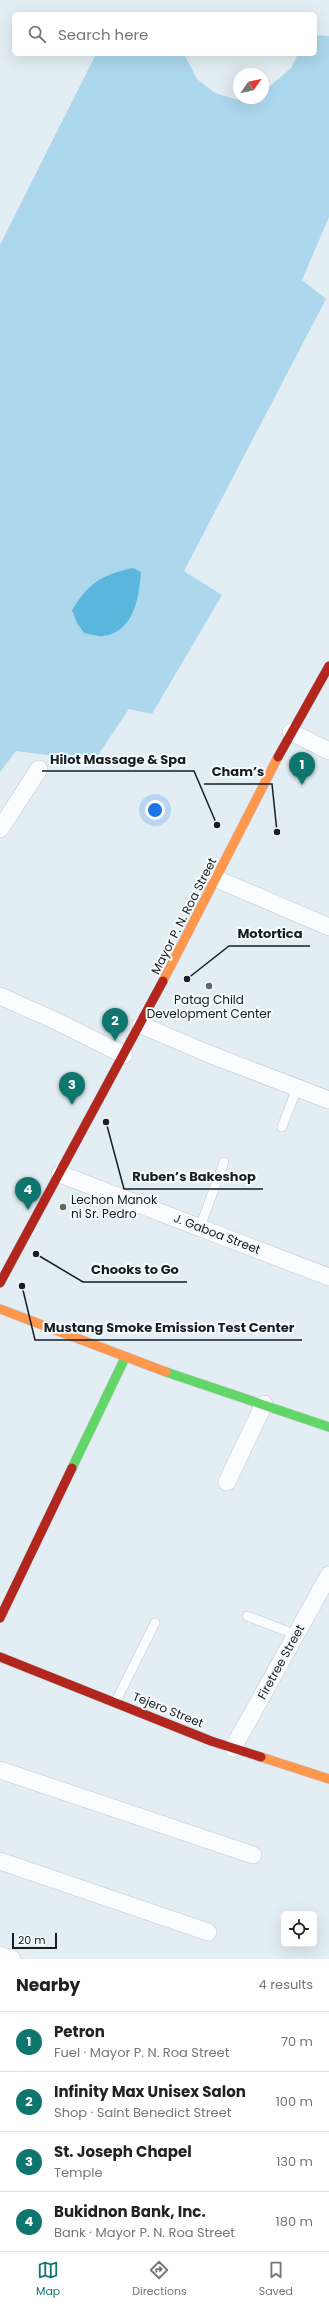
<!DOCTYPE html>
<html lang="en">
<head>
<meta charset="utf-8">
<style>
	:root { --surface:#fff; --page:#f2f2f2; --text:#222; --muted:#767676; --line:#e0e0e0; --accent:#0f766e }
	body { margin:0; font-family:Poppins,sans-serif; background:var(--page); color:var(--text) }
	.controls { position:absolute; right:12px; bottom:12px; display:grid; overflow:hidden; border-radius:6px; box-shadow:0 4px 16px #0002 }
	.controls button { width:36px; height:36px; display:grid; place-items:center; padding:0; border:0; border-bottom:1px solid var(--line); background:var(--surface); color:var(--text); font:20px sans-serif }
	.compass { position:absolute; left:233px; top:68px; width:36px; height:36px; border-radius:50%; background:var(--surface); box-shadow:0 4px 16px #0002; rotate:56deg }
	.scale { position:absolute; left:12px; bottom:10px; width:45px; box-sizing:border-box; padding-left:4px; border:2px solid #161e23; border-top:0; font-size:11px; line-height:14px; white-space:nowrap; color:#161e23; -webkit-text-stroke:3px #f5fafc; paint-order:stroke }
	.you { position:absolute; left:155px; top:810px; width:14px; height:14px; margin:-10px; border:3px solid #fff; border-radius:50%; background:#1a73e8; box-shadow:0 0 0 6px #1a73e833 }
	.badge { display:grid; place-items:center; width:26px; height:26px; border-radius:50%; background:var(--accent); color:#fff; font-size:13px; font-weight:700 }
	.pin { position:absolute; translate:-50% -33px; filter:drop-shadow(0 1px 2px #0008) }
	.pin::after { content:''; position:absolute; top:21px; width:14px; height:12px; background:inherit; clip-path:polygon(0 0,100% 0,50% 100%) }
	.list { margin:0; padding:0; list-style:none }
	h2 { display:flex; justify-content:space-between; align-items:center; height:52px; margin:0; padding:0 16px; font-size:17px }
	h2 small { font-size:13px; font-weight:400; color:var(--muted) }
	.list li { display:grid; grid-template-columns:26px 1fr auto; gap:12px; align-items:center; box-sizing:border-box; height:60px; padding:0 16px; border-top:1px solid var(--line) }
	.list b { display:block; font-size:15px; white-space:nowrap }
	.list p { margin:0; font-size:13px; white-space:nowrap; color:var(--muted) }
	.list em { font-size:13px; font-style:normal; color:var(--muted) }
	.icon { flex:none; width:22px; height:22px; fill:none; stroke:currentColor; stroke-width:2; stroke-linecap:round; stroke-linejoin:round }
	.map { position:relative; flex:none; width:329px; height:1959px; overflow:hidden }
	.search { position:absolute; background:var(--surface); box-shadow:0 4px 16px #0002; left:12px; right:12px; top:12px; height:44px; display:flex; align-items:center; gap:10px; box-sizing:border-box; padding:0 14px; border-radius:6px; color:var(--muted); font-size:15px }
	.sheet { height:292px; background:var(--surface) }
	nav { display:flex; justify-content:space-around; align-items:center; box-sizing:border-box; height:56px; border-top:1px solid var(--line); background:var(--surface); font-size:11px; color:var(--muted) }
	nav a { display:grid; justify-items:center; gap:2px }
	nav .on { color:var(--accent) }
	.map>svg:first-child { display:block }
</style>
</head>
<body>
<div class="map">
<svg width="329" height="1959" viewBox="0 0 329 1959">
	<rect width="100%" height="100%" fill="#e2eef4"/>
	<path fill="#add7ed" d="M315 35 329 36V217L302 280 326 299 184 571 222 595 152 714 129 709 94 761 16 751 0 772V245L96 54H184L197 79 215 93 238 100 263 98V92L291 68 298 54H315Z"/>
	<path fill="#5ab6dd" d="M133 568 141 572C139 598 134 632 103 636 98 637 90 634 84 633L77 623 72 610C90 582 101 575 133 568Z"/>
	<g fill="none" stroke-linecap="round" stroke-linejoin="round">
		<g stroke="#c0c9ce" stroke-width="10">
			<path id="lane" d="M282 1127 297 1088
				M200 1227 224 1162
				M247 1616 297 1635
				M116 1701 155 1623"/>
		</g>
		<g stroke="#c0c9ce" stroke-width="18">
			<path id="street" d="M291 732 329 751
				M0 829 39 769
				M217 879 329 927
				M0 996 56 1021 124 1055
				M141 1025 209 1054 329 1100
				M60 1174 329 1277
				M227 1482 264 1404
				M233 1748 329 1575
				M0 1770 253 1855
				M0 1861 208 1932
				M0 1955 12 1959"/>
		</g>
		<g stroke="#c0c9ce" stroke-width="10">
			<path id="fast" d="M166 1372 329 1427
				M72 1468 125 1358"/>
		</g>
		<g stroke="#c0c9ce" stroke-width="10">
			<path id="slow" d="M163 981 278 757
				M0 1309 166 1372
				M261 1757 329 1779"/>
		</g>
		<g stroke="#c0c9ce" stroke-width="10">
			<path id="jam" d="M278 757 329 666
				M0 1283 163 981
				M0 1618 72 1468
				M0 1657 211 1741 261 1757"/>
		</g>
		<use href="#lane" stroke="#fbfcfd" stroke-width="9"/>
		<use href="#street" stroke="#fbfcfd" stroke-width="17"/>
		<use href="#fast" stroke="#63d668" stroke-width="9"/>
		<use href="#slow" stroke="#ff974d" stroke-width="9"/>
		<use href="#jam" stroke="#b3261e" stroke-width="9"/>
	</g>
	<g fill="#5d676c" stroke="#f5fafc" stroke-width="1.5">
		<circle cx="209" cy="986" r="4"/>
		<circle cx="63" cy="1207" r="4"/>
	</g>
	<g text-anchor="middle" stroke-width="4" stroke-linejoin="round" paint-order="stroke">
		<g font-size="12" fill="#161e23" stroke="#f5fafc">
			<text transform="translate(184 916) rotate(-63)" y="4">Mayor P. N. Roa Street</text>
			<text transform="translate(217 1234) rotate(21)" y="4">J. Gaboa Street</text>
			<text transform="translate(281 1662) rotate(-61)" y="4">Firetree Street</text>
			<text transform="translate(168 1710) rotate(22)" y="4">Tejero Street</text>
		</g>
		<g font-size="12" fill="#161e23" stroke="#f5fafc">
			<text x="209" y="1004">Patag Child<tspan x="209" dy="14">Development Center</tspan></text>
			<text x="71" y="1204" text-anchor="start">Lechon Manok<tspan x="71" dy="14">ni Sr. Pedro</tspan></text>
		</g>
	</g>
	<path fill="none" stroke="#161e23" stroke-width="1.5" d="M217 825L194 771H42M277 832L272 784H204M187 979L229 946H310M106 1122L124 1189H263M36 1254L83 1282H187M22 1286L35 1340H302"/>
	<g fill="#161e23" stroke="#f5fafc" stroke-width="1.5">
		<circle cx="217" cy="825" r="4"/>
		<circle cx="277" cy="832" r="4"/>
		<circle cx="187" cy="979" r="4"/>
		<circle cx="106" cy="1122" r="4"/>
		<circle cx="36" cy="1254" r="4"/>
		<circle cx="22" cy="1286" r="4"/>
	</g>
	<g font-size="13" text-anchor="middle" font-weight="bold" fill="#161e23" stroke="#f5fafc" stroke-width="4" stroke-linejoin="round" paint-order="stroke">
		<text x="118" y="764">Hilot Massage &amp; Spa</text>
		<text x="238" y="776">Cham’s</text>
		<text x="270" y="938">Motortica</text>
		<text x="194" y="1181">Ruben’s Bakeshop</text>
		<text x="135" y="1274">Chooks to Go</text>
		<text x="169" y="1332">Mustang Smoke Emission Test Center</text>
	</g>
</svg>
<div class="controls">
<button><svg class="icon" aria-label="locate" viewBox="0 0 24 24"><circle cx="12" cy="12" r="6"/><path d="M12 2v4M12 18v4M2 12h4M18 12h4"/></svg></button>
</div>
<svg class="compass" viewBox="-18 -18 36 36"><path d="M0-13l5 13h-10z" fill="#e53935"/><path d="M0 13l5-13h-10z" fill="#767676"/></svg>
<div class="scale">20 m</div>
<div class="you"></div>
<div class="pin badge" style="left:302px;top:785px">1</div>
<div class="pin badge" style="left:115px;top:1041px">2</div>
<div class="pin badge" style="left:72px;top:1105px">3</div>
<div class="pin badge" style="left:28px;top:1210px">4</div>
<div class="search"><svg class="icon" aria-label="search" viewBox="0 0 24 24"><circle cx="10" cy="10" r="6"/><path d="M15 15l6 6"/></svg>Search here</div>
</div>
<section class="sheet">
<h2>Nearby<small>4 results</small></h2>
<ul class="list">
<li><span class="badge">1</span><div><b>Petron</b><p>Fuel · Mayor P. N. Roa Street</p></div><em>70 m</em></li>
<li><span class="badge">2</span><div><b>Infinity Max Unisex Salon</b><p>Shop · Saint Benedict Street</p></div><em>100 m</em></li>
<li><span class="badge">3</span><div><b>St. Joseph Chapel</b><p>Temple</p></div><em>130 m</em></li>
<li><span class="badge">4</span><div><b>Bukidnon Bank, Inc.</b><p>Bank · Mayor P. N. Roa Street</p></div><em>180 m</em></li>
</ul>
</section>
<nav>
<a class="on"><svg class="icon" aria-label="map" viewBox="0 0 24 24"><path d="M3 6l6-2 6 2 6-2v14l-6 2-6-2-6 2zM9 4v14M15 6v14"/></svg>Map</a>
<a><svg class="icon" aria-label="directions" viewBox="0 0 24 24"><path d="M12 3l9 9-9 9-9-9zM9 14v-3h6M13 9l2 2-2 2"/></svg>Directions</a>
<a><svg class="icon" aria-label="saved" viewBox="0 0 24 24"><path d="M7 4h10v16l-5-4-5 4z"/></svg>Saved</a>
</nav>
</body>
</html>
